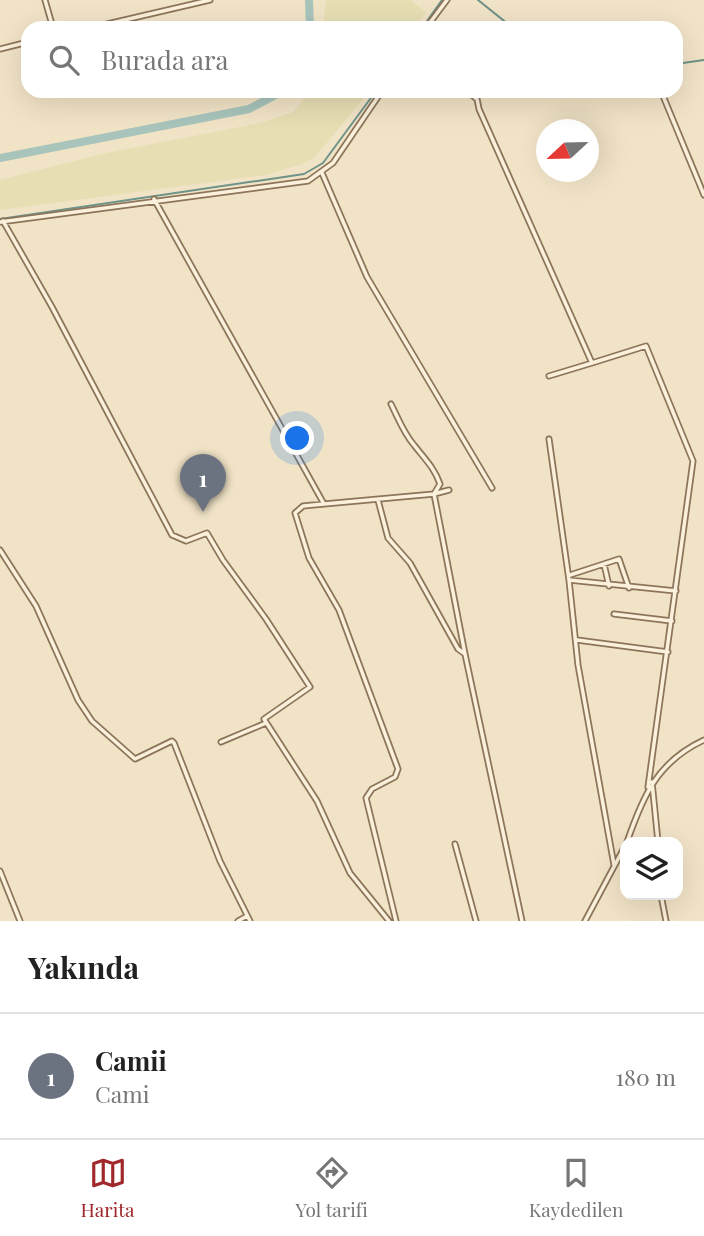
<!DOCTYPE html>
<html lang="tr">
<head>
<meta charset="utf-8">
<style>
	:root { --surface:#fff; --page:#f6f6f6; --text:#222; --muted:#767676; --line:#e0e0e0; --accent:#a0272a }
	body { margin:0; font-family:"Playfair Display",serif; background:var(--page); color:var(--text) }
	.controls { position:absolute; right:21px; bottom:21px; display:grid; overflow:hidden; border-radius:14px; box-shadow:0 7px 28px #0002 }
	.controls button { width:63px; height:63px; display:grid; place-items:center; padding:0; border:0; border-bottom:2px solid var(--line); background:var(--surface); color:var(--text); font:35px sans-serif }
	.compass { position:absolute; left:536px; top:119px; width:63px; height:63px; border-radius:50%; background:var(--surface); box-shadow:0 7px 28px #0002; rotate:248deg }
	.you { position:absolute; left:298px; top:439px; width:24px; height:24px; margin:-18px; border:5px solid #fff; border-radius:50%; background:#1a73e8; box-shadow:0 0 0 10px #1a73e833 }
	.badge { display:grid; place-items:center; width:46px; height:46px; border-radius:50%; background:var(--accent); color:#fff; font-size:23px; font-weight:700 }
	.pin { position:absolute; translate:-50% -58px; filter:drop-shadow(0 2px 4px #0008) }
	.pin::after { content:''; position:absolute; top:37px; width:24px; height:21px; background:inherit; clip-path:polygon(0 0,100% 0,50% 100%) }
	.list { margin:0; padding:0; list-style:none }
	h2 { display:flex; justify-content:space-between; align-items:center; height:91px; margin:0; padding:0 28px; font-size:30px }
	h2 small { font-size:23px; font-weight:400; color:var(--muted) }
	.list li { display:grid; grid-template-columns:46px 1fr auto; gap:21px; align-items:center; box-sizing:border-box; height:126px; padding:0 28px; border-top:2px solid var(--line) }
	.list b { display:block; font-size:26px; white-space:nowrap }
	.list p { margin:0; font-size:23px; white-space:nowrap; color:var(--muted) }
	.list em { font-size:23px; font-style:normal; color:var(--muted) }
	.icon { flex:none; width:38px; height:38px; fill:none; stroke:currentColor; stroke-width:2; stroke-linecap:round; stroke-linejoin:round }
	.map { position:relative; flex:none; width:704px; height:921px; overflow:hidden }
	.search { position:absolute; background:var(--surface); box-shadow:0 7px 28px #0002; left:21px; right:21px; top:21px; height:77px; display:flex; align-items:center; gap:18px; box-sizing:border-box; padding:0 24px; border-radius:21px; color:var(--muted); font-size:26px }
	.sheet { height:217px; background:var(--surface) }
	nav { display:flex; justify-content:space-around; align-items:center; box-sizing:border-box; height:98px; border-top:2px solid var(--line); background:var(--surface); font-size:19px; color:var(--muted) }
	nav a { display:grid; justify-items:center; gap:4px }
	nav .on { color:var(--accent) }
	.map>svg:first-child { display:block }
</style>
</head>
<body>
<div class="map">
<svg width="704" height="921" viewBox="0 0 704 921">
	<rect width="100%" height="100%" fill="#f1e3c6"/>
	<path fill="#e7deb3" d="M326 0H411L426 13 415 28H323Z
		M311 91H370L314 158 302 164 266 175 0 210V180L106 153 260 123 293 112Z"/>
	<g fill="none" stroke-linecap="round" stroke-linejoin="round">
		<path stroke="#6e9389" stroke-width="2" d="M478 0 513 28
			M422 28 442 0
			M676 64 704 60
			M0 219 304 174 323 163 376 91"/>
		<path stroke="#a8c4bb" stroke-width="8" d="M309 0 310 28
			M0 158 249 109 283 91"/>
		<g stroke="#8d755b" stroke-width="7">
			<path id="street" d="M45 0 53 28
				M90 28 210 0
				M426 28 447 0
				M0 49 28 42
				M466 91 477 99 479 109 592 363 549 376
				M661 91 704 195
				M322 173 367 277 492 488
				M154 199 324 504 303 506 295 513 309 558 339 610 398 769 395 777 372 789 366 798 396 921
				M3 221 52 307 172 535 186 541 207 533 223 560 266 619 310 687 264 719 317 801 350 873 389 921
				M0 222 308 181 333 163 382 91
				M592 363 646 346 693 461 648 787
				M391 404C398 418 404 434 414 445 424 458 434 467 440 484L434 494 449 490
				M549 439 569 580
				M324 504 434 494 465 654 458 649 410 563 388 538 378 500
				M0 550 36 606 78 700 92 721 135 759 172 741 174 743 220 861 250 921
				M604 564 609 586
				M570 575 619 559 629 588
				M614 614 672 621
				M577 640 668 652
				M465 654 522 921
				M221 742 266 723
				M652 782 658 842
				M627 842C643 796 657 762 704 740
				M455 844 476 921
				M614 865 578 665 569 580 676 591
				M0 871 20 921
				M661 895 666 921
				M238 921 247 916
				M585 921 625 846"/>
		</g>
		<use href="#street" stroke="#fbf0db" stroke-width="3.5"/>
	</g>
</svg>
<div class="controls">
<button><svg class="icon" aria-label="layers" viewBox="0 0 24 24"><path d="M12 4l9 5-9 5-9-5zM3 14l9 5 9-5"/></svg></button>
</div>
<svg class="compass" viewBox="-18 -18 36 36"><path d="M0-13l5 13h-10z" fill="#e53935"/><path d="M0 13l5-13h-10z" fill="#767676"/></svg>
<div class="you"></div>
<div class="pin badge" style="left:203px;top:512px;background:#6b7280">1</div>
<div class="search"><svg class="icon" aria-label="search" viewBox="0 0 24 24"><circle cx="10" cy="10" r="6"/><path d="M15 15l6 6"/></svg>Burada ara</div>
</div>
<section class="sheet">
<h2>Yakında<small></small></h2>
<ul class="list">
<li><span class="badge" style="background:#6b7280">1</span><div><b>Camii</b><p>Cami</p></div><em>180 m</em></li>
</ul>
</section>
<nav>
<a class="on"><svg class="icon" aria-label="map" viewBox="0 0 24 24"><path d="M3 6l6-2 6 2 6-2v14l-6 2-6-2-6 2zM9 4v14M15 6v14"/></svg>Harita</a>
<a><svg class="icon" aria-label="directions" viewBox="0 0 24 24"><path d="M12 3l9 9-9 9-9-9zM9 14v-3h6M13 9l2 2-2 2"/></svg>Yol tarifi</a>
<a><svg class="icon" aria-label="saved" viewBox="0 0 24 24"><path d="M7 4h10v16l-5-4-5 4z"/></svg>Kaydedilen</a>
</nav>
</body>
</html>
